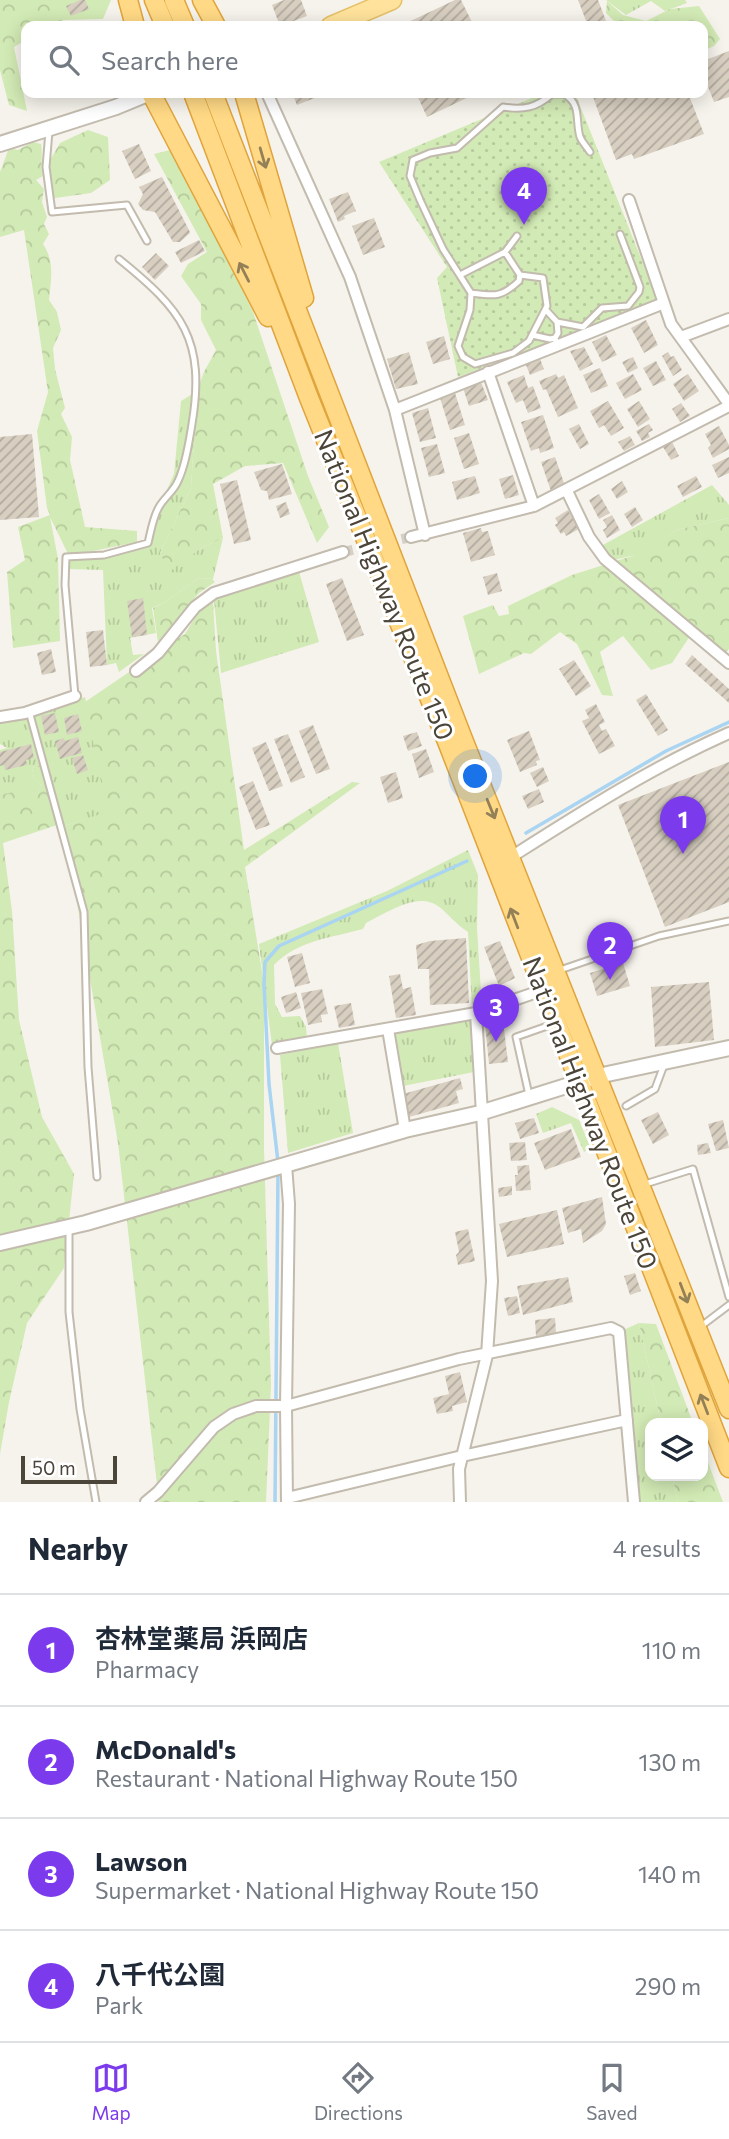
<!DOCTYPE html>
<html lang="en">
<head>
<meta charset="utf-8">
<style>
	:root { --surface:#fff; --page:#f6f6f7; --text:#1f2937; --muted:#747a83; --line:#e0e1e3; --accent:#7c3aed }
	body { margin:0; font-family:Commissioner,"Noto Sans JP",sans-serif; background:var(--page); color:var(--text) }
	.controls { position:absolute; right:21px; bottom:21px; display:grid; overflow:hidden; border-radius:14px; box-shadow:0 4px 18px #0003 }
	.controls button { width:63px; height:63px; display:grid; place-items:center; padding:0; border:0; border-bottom:2px solid var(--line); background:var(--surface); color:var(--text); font:35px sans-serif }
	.scale { position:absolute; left:21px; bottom:18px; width:96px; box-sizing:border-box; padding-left:7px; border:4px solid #4b4439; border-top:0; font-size:19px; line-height:24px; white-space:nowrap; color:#4b4439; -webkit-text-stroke:5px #fff; paint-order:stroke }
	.you { position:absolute; left:476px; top:777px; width:24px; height:24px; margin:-18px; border:5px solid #fff; border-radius:50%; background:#1a73e8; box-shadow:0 0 0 10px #1a73e833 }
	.badge { display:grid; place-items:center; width:46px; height:46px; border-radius:50%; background:var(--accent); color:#fff; font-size:23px; font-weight:700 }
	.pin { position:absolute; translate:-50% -58px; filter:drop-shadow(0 2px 4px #0008) }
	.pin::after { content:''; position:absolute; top:37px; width:24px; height:21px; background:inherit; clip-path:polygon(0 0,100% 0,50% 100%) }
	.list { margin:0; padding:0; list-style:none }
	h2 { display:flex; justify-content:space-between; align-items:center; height:91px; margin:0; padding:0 28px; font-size:30px }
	h2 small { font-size:23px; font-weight:400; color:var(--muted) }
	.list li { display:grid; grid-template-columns:46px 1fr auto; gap:21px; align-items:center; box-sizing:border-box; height:112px; padding:0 28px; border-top:2px solid var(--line) }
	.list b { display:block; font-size:26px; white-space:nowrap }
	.list p { margin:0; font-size:23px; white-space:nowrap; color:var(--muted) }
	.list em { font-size:23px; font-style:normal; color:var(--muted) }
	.icon { flex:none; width:38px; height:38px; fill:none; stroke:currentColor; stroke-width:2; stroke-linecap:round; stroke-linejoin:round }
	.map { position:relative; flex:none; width:729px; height:1502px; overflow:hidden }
	.search { position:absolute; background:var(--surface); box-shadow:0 4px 18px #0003; left:21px; right:21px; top:21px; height:77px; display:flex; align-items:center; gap:18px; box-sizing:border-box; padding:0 24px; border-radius:14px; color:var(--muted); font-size:26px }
	.sheet { height:539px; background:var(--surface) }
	nav { display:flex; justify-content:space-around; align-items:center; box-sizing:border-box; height:98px; border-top:2px solid var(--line); background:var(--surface); font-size:19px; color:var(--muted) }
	nav a { display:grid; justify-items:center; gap:4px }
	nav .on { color:var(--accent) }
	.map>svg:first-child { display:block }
</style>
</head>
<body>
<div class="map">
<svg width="729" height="1502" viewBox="0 0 729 1502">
	<defs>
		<pattern id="grass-tufts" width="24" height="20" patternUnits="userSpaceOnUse" patternTransform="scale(1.75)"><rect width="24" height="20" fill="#d2eab5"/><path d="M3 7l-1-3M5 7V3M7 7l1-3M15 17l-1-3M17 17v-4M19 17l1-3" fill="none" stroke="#b6ca9c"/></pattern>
		<pattern id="forest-crowns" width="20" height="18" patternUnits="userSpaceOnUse" patternTransform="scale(1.75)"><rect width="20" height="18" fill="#d2eab5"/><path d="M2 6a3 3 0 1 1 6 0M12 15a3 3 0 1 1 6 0" fill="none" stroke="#b6ca9c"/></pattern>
		<pattern id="park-dots" width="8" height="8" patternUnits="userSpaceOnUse" patternTransform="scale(1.75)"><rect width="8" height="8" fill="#d2eab5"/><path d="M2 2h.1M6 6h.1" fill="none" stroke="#b6ca9c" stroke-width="1.8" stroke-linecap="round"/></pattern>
		<pattern id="building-hatch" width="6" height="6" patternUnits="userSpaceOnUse" patternTransform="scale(1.75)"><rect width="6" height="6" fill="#d8cfc1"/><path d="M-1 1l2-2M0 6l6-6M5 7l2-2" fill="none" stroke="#b1aa9e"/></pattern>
	</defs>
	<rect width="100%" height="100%" fill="#f6f3ec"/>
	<path fill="url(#grass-tufts)" d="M606 0H685L687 3 665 11 651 1 626 15Z
		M197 391 191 488 160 553 169 571 201 548 223 538 213 579 199 578 165 602 152 608 156 633 130 638 133 655 144 654 119 672 116 663 107 665 103 570 68 569 66 555H100L124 545 145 540 174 474 181 401Z
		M712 485 729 505V518L676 530 635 555 614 560 601 546Z
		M298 568 319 642 221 673 214 600Z
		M85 697 109 812 64 826 35 731 42 765 32 768 34 779 42 786 38 793 0 796V750L7 748 0 744V720Z
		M468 850 478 875 477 928 482 1008 472 1009 468 932C455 924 448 913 438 906 417 891 385 914 366 923L363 929C331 938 298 940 274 965L275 1004 282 1017 300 1016 306 1027 307 1039 272 1045 259 944 387 891Z
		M469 1014 479 1071 398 1087 392 1028Z
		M338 1043 353 1133 288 1153 280 1055Z
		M552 1107 579 1120 591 1149 584 1152 571 1123 543 1133 536 1114Z
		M639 1323 661 1423H650V1476H672L678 1502H636L619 1332Z"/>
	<path fill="url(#forest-crowns)" d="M0 0H111L103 19 63 20 52 26H26V40L14 47 27 111 9 105 0 70Z
		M607 1 623 15 646 21 670 9 699 6 720 39 714 46 703 51V26H619L606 13Z
		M88 130 108 137 110 180 91 193 48 199 46 167 60 143Z
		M33 142 41 144C43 155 40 165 43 176L36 180 44 189 42 202 47 217 44 224 49 234 43 244C55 262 51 279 49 300L57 312 61 330 53 348 55 369 65 408 61 414 72 437 70 460 85 527 137 531V542L69 556 50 517 58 559 60 641 13 648 7 572 25 560 18 527 50 515 47 508 37 431 48 392 24 230 0 237V172L9 148 18 150Z
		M174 149 253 312 308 476 329 527 317 543 283 463 245 466 213 484 223 538 201 548 169 572 160 553 191 488 197 391 204 372 216 350 201 320V304L181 276 188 264 207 252 154 154Z
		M729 518V649L724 654 692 633 672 663 651 670 623 636 600 652 613 696 602 695 577 644 560 632 531 654 524 653 479 674 463 616 493 605 499 616 509 614 508 606 572 575 632 556 676 530Z
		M199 578 212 579 215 582 199 593 158 642 153 608 165 602Z
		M213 602 216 651 244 850 352 782 360 783 245 867 264 984V1148L271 1386 266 1502H159L118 1143 64 826 107 812 85 702 185 634 203 605Z
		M44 764 60 824 3 843 12 911 19 1020 42 1117 74 1174 64 1268 27 1323 9 1402 0 1454V795L30 788 38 793 42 786 34 779 32 768Z
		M639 1323 656 1324 693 1423H661Z
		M703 1449 723 1502H678L672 1476H703Z"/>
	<path fill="url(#park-dots)" d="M544 93H575L658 301 458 377 437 278 447 267 379 162Z"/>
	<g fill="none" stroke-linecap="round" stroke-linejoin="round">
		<path stroke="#a9d4f2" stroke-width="3.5" d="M526 833 666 751 729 722
			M278 1162 269 1084 264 984 265 962 279 946 467 861
			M275 1502 278 1170"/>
	</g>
	<path fill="url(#building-hatch)" d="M80 0H85L89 9 71 16 66 6Z
		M284 0H301L307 16 280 26 272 5Z
		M455 0H461L474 26H400Z
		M578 0H598L606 21 588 26Z
		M729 51V97L714 102 703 74V61Z
		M292 93H327L297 105Z
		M416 93H477L427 117Z
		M603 93H688L704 134 634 159 632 154 616 160 593 97Z
		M139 144 151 171 135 179 122 151Z
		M162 177 189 230 190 233 180 242H173L155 212 143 210 138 204 143 194 139 187Z
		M348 192 356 211 344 216 345 219 338 222 329 199Z
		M374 218 385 247 363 255 352 226Z
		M199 240 205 251 181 263 175 252Z
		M156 253 169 266 155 280 142 267Z
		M646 320 658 345 644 353 631 328Z
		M606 335 617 355 602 362 592 342Z
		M444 336 450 359 433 364 426 342Z
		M584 347 593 364 580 371 570 351Z
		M409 352 418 384 396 389 387 359Z
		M668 352 671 357 674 356 682 370 673 376 662 356Z
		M633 357 638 368 628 373 622 362Z
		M540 359 544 369 530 375 526 365Z
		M656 361 666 380 653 386 643 368Z
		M600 368 608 386 591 393 583 375Z
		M556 374 558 378 564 375 578 408 558 417 546 389 543 390 539 381Z
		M633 374 642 390 625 399 616 383Z
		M688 374 699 391 684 401 673 384Z
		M524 375 528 388 533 386 541 408 528 413 523 400 516 403 507 382Z
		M481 382 488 400 469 406 463 388Z
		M455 393 465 425 450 430 440 398Z
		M608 401 624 428 611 436 604 425 599 428 590 411Z
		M639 401 650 419 638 427 627 409Z
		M681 403 690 416 680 422 672 409Z
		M428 408 436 438 420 442 412 413Z
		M543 415 554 448 540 453 539 448 531 451 521 422Z
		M579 424 589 444 580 449 569 429Z
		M649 424 653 430 648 433 650 437 642 441 636 431Z
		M719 426 729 445V449L713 458 708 448 711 445 705 434Z
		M469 433 479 464 464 469 454 438Z
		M32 434 39 517 0 520V437Z
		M630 436 635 445 624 451 618 442Z
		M672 442 679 456 671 460 663 447Z
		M437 444 445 473 429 477 421 448Z
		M555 457 565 486 551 491 541 462Z
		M729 457V473L718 478 712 465Z
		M282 464 292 494 269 500 267 491 261 490 254 472Z
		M513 475 519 495 505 499 499 479Z
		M475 476 480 493 457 500 452 482Z
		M696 476 702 487 683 497 677 486Z
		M237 480 251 540 234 544 220 484Z
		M622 481 628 492 617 499 611 489Z
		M599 494 610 513 599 519 589 500Z
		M286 502 290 514 280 518 276 506Z
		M635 507 643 520 632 527 624 514Z
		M568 510 579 529 566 536 564 532 561 534 555 525 558 523 555 518Z
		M612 515 620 530 607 538 603 530 607 527 603 520Z
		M481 528 482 532 488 531 495 555 471 562 463 533Z
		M497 573 502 591 488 595 483 577Z
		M342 578 364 635 347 641 326 584Z
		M143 598 147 635 132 637 127 601Z
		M103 630 107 665 90 667 86 632Z
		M51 649 56 672 42 675 37 653Z
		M692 655 729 689V703L685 664Z
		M574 660 591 686 576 696 559 669Z
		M646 694 668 730 658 736 636 700Z
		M596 704 605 722 599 725 602 731 606 729 615 746 599 754 582 721 589 718 585 710Z
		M55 713 59 732 45 735 41 716Z
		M78 714 82 731 67 735 64 718Z
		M313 725 330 769 316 774 299 731Z
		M529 731 540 760 536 761 537 765 520 772 507 740Z
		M417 732 422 746 408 751 403 736Z
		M288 734 305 777 291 783 274 739Z
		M78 737 82 753 60 759 55 741 64 738 65 741Z
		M266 742 283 786 269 791 252 748Z
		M31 744 34 758 26 760 27 765 5 770 4 765 0 766V752Z
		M426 749 434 772 419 778 412 754Z
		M83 755 88 770 77 774 72 758Z
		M729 762V902L665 927 618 805Z
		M543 767 549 781 537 787 530 773Z
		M396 772 403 798 388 803 380 777Z
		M253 781 270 825 256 830 239 787Z
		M539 789 544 802 528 809 522 796Z
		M466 938 469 1003 430 1005 429 969H418L416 945 430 941Z
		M500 941 515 978 499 986 484 947Z
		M302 953 310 983 295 987 287 957Z
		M623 963 630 986 597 996 590 973Z
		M400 974 403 989 411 987 416 1015 396 1018 389 976Z
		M709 982 714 1040 655 1047 651 987Z
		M322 989 328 1014 321 1015 322 1022 308 1025 301 993Z
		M296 992 301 1008 286 1013 281 997Z
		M351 1003 355 1025 339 1028 334 1006Z
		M503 1021 508 1062 489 1064 485 1023Z
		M460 1078 463 1089 456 1091 459 1103 409 1117 403 1094Z
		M658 1112 669 1135 653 1144 641 1120Z
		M534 1118 539 1133 520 1139 515 1123Z
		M723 1120 729 1148 716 1151 708 1124Z
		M571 1129 581 1157 545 1170 534 1143Z
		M525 1142 527 1160 511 1161 509 1143Z
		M708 1143 711 1153 698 1155 697 1145Z
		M529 1165 531 1190 516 1191 515 1175H518L517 1166Z
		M512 1186V1195L499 1197 498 1188Z
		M602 1197 606 1224 602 1231 583 1243 581 1229 568 1233 562 1208Z
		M557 1210 564 1244 507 1257 499 1224Z
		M468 1229 475 1261 458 1265 456 1255 459 1252 455 1232Z
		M635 1273 641 1291 630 1295 624 1276Z
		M568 1277 573 1302 523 1315 517 1286Z
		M517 1296 520 1313 508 1316 504 1298Z
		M555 1318 556 1333 536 1336 535 1320Z
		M460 1372 467 1402 452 1406 453 1411 437 1414 433 1398 449 1394 445 1376Z"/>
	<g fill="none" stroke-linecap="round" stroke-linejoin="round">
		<path stroke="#d4d0c8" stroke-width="10" stroke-dasharray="10 5" stroke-linecap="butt" d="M343 552 411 537"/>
		<g stroke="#c2bbae" stroke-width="9">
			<path id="service" d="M49 131 46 167 52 212 127 205 147 241
				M505 252 517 236
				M460 275 505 252 520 275 543 278 547 306 529 341 513 353 475 364 463 357 458 346 470 310 471 293 443 249 420 200 410 176 413 160 430 153 457 148 503 107C524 110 536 108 552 94H564C582 104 575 121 580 137 582 142 587 147 590 152
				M471 293C494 296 501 298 519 281L520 275
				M546 310 557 322 583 327 602 308 628 306 639 292 640 287 620 234
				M532 335 550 339 555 338
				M557 345 555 338 558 333 557 322
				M75 696 65 585 66 557 104 555 148 543C151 531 153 517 159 507 164 498 174 491 178 481 186 464 189 442 192 424 206 339 182 310 119 259
				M29 711 84 912 88 1067 97 1177
				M560 970 659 936 729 921
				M529 1095 516 1037 553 1024
				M626 1106 655 1089 664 1065
				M642 1185 693 1169 729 1297
				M69 1228V1312L80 1409 96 1502
				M700 1327 729 1305"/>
		</g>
		<g stroke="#c2bbae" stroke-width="14">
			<path id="minor" d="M267 93 350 277 395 410 425 535
				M629 200 671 324 729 404
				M681 337 729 319
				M488 372 534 506
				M395 410 664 303
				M567 491 589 537 605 559 729 663
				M411 537 534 506 729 406
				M136 671 158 653 195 607 214 593 343 552
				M0 717 25 713 75 696
				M511 857C582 812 652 767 729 733
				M388 1029 405 1130
				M277 1048 476 1013 543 990
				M286 1165 289 1204 286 1406 287 1502
				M287 1498 462 1456 627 1420
				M146 1502 158 1492 214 1427 233 1414 256 1406H286L459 1359 611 1328 619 1332 634 1502
				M460 1502 459 1469 487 1355 492 1281 476 1013"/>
		</g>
		<g stroke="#c2bbae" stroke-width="18">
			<path id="tertiary" d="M0 144 116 107 150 93
				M0 1243 86 1223 405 1130 480 1113 598 1076 729 1048"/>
		</g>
		<g stroke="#e6c16a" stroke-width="21">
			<path id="primary" d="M331 26 392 0"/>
		</g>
		<g stroke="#e0a43c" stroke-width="21">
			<path id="trunk" d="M128 0 135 26
				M154 0 165 26
				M174 0 185 26
				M202 0 216 26
				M151 93 268 317
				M193 93 309 398 448 744 729 1468
				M213 93 463 739 729 1409
				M244 93 304 298"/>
		</g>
		<use href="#service" stroke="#fff" stroke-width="5"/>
		<use href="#minor" stroke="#fff" stroke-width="10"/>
		<use href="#tertiary" stroke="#fff" stroke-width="14"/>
		<use href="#primary" stroke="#ffe39c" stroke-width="18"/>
		<use href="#trunk" stroke="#ffd985" stroke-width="18"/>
	</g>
	<defs><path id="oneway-shaft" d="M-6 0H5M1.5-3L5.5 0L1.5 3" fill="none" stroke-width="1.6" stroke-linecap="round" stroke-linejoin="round" transform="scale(1.75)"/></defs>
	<g stroke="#938057">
		<use href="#oneway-shaft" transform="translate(263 158) rotate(74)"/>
		<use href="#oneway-shaft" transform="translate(244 272) rotate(-117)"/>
		<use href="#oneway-shaft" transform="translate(491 809) rotate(68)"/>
		<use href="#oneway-shaft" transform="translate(514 918) rotate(-111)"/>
		<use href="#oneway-shaft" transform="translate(684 1293) rotate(69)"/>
		<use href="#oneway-shaft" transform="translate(704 1404) rotate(-111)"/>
	</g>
	<g text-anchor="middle" stroke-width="6" stroke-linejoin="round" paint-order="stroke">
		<g font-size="26" fill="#4b4439" stroke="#fff">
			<text transform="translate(384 585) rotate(68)" y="9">National Highway Route 150</text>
			<text transform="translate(590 1113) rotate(69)" y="9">National Highway Route 150</text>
		</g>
	</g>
</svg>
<div class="controls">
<button><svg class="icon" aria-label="layers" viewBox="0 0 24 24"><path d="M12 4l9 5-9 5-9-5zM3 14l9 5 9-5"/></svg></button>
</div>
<div class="scale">50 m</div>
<div class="you"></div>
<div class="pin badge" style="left:683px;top:854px">1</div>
<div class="pin badge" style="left:610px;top:980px">2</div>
<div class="pin badge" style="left:496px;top:1042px">3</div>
<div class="pin badge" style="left:524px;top:225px">4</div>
<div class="search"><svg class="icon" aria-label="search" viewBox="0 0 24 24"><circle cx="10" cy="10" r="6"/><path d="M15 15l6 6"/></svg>Search here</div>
</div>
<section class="sheet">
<h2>Nearby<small>4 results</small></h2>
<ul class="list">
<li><span class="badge">1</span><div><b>杏林堂薬局 浜岡店</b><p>Pharmacy</p></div><em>110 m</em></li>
<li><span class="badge">2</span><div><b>McDonald's</b><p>Restaurant · National Highway Route 150</p></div><em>130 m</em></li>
<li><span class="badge">3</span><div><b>Lawson</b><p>Supermarket · National Highway Route 150</p></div><em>140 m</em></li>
<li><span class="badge">4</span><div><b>八千代公園</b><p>Park</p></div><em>290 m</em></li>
</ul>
</section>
<nav>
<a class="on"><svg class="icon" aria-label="map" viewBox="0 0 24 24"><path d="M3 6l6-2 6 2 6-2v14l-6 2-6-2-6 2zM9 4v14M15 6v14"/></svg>Map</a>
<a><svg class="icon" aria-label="directions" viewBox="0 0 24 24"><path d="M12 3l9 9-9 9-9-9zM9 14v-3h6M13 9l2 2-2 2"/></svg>Directions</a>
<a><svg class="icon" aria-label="saved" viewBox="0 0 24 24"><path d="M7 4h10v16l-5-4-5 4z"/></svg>Saved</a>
</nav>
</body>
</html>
